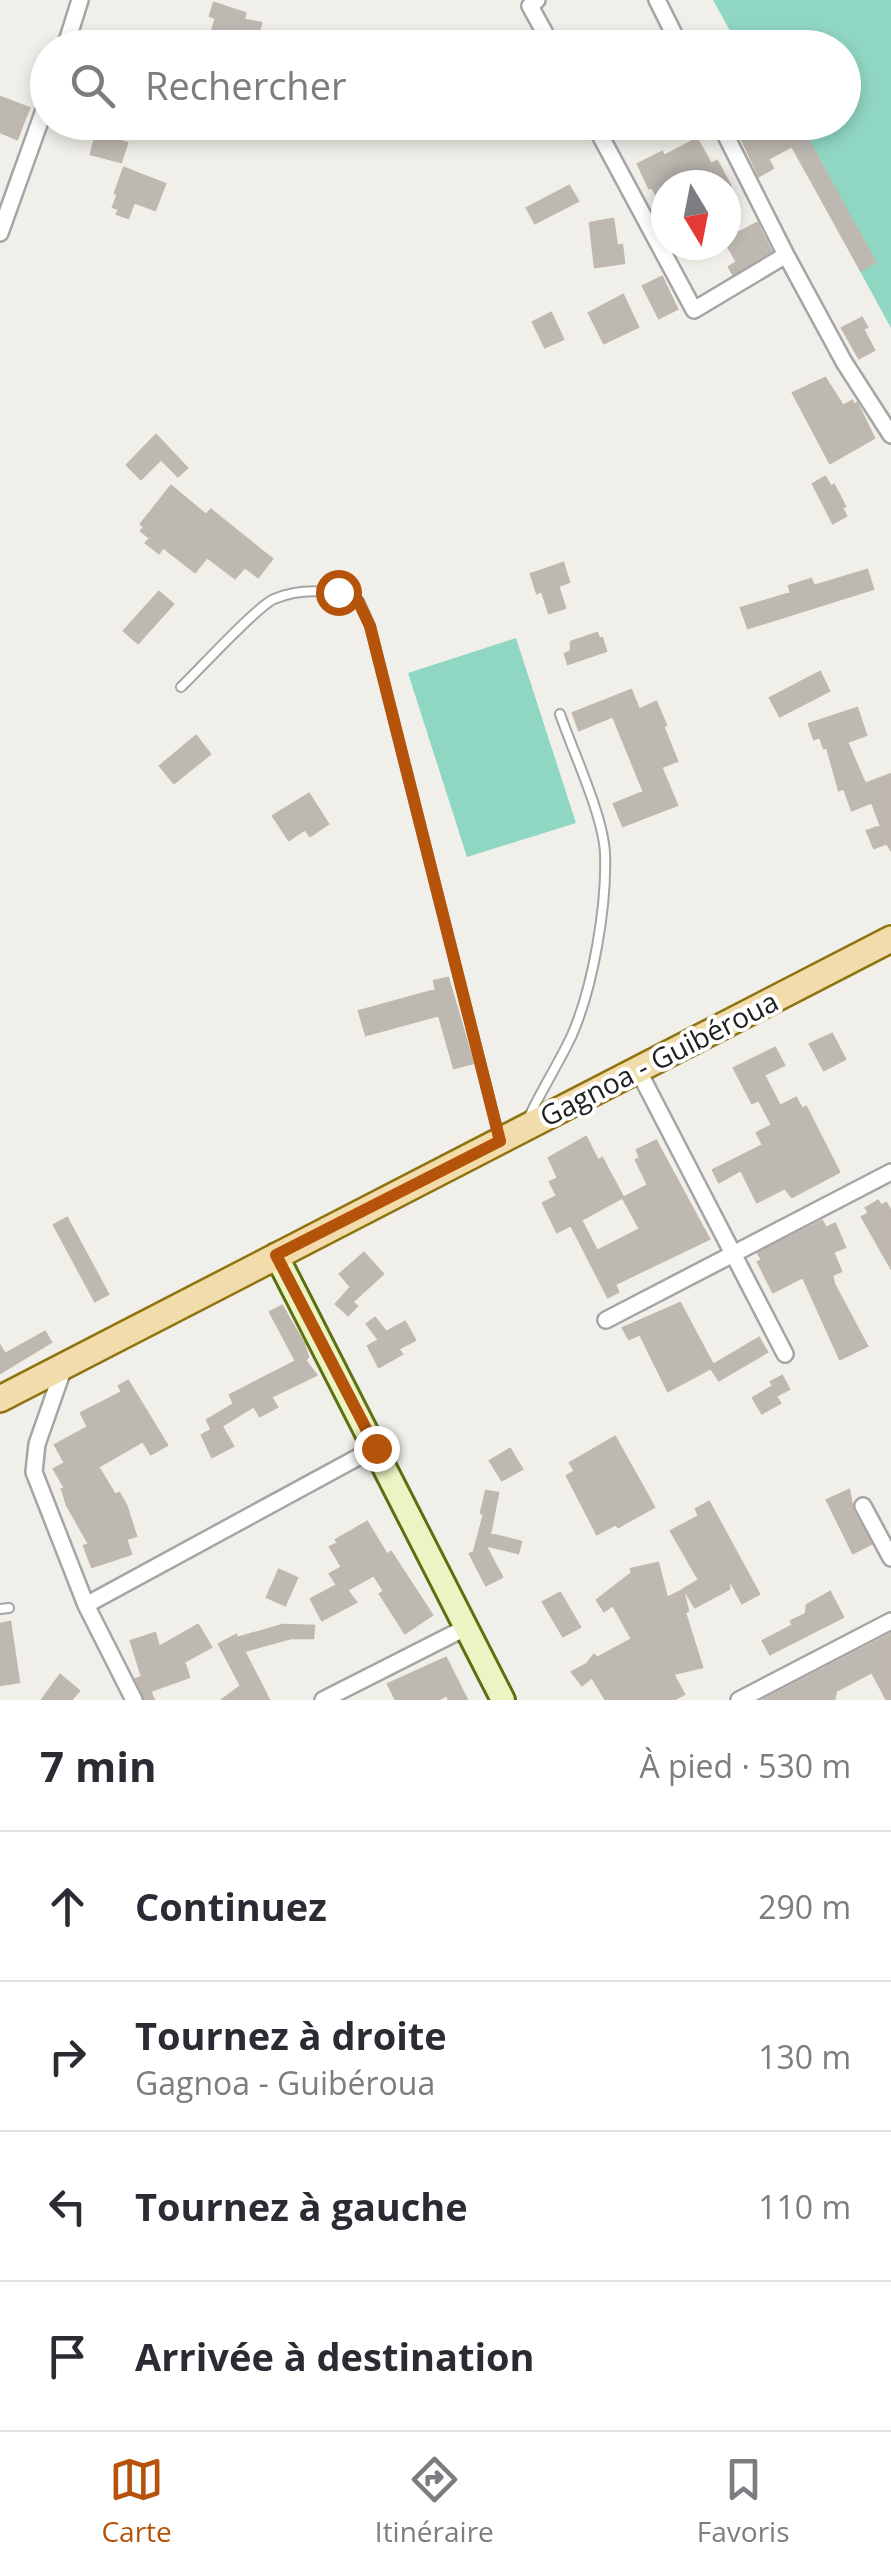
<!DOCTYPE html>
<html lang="fr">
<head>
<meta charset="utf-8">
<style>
	:root { --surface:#fff; --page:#f2f2f3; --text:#2b2b33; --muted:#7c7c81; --line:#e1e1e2; --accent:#b45309 }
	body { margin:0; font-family:"Open Sans",sans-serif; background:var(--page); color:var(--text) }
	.compass { position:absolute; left:651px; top:170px; width:90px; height:90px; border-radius:50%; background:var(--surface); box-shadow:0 5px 15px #0003; rotate:170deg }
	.stop { position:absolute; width:30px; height:30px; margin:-22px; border:8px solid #b45309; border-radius:50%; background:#fff }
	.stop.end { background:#b45309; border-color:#fff; box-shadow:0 2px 10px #0008 }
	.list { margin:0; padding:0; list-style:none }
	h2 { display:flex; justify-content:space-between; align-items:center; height:130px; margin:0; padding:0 40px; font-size:42px }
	h2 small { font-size:32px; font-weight:400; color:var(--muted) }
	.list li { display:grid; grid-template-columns:65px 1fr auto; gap:30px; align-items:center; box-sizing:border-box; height:150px; padding:0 40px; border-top:2px solid var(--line) }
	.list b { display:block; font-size:38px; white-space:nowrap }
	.list p { margin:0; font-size:32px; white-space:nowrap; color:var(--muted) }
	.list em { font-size:32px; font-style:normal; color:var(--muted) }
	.icon { flex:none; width:55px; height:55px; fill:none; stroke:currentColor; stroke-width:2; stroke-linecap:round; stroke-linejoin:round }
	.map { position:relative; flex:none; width:891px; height:1700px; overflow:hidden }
	.search { position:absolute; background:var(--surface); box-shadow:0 5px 15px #0003; left:30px; right:30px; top:30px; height:110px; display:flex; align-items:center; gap:25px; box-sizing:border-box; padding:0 35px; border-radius:55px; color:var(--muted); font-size:38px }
	.sheet { height:730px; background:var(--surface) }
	nav { display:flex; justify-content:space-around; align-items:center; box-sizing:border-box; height:140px; border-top:2px solid var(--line); background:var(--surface); font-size:28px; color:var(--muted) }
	nav a { display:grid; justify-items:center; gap:5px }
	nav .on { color:var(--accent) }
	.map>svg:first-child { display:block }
</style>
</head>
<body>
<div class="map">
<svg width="891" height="1700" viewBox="0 0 891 1700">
	<rect width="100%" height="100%" fill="#f1efe9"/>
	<path fill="#90d7c3" d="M713 0H891V328L779 123 844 122V48L739 47Z
		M516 638 576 823 467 857 408 673Z"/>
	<path fill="#beb8b2" stroke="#c1b8ad" stroke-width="2.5" d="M214 3 245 13 244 20 261 23 257 39 241 36 238 48 208 44 216 18 210 16Z
		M0 97 29 108 17 139 0 132Z
		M734 122H798L875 262 861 270 792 146 768 159 773 168 759 176Z
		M96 134 127 143 121 162 91 154Z
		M697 139 711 164 717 161 730 185H666V191L657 196 652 187 649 188 638 164 662 152 664 156Z
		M124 168 165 184 155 210 134 202 128 218 117 214 119 209 113 207 118 194 115 193Z
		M569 186 578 201 535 223 527 208Z
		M726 212 738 233 757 223 771 251 733 274 729 267 737 262 726 243Z
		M613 219 617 246 622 245 624 263 595 267 590 223Z
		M662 277 677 309 659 318 643 286Z
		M623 295 638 327 604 343 589 313Z
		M551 313 563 339 545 347 533 322Z
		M862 318 867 327 863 329 874 350 859 358 842 328Z
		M825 378 843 406 852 401 854 405 857 403 874 438 830 463 793 393Z
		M156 435 187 468 178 476 161 459 141 479 127 465Z
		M825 477 831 487 834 485 845 506 842 508 846 516 833 523 813 484Z
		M171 486 206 515 211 510 272 559 258 577 245 567 235 578 207 557 195 572 163 547 159 553 146 543 150 538 141 531 144 527 141 524Z
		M563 563 569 582 558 586 565 608 549 613 542 591 537 593 531 574Z
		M867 570 873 589 748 628 741 608 791 593 789 586 805 581 811 579 814 586Z
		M159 592 173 604 138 643 124 631Z
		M597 633 599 639 602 638 606 651 568 664 565 654 571 651V642Z
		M820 672 829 691 780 716 770 698Z
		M631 690 639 710 656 702 666 725 663 726 677 761 661 767 677 805 623 826 614 804 644 792 613 716 579 730 573 713Z
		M857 708 866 735 847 742 865 784 891 774V850L887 843 874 848 867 831 881 826 872 802 852 810 844 788 839 790 827 747 824 748 820 737 814 739 809 724Z
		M196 736 210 754 174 783 160 766Z
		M309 794 328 824 310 836 305 829 289 840 273 816Z
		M448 978 473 1063 454 1068 439 1015 366 1035 359 1011 436 990 434 981Z
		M832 1034 845 1059 824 1070 810 1044Z
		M775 1048 784 1065 764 1075 780 1106 796 1098 802 1109 806 1107 839 1172 792 1197 785 1188 757 1202 741 1170 719 1182 713 1170 763 1145 757 1133 772 1125 759 1100 752 1103 734 1068Z
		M586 1137 598 1161 602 1158 623 1197 581 1220 597 1251 640 1229 623 1198 648 1185 636 1160 640 1158 637 1150 656 1141 709 1239 615 1284 618 1292 608 1297 571 1225 557 1232 543 1203 557 1196 550 1182 558 1178 549 1158Z
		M878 1201 881 1206 886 1203 891 1211V1268L862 1217 869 1213 866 1208Z
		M67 1218 108 1294 95 1301 54 1225Z
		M822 1221 826 1228 835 1224 845 1247 833 1252 841 1271 832 1275 834 1284 867 1346 840 1359 803 1277 773 1292 758 1262 762 1260 758 1253Z
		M364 1253 383 1274 352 1302 357 1306 348 1315 336 1304 351 1287 340 1274Z
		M680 1303 713 1365 759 1338 767 1352 719 1380 711 1368 668 1391 640 1334 629 1339 623 1328Z
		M282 1306 304 1344 308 1357 305 1360 316 1375 271 1397 277 1407 260 1416 254 1406 223 1425 221 1422 211 1428 207 1420 234 1404 230 1395 296 1361 270 1312Z
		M375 1318 386 1332 405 1322 415 1340 398 1349 402 1354 379 1367 368 1346 379 1340 367 1324Z
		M45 1332 51 1342 0 1373V1346L5 1354Z
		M782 1376 789 1389 776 1396 780 1403 762 1413 753 1398 773 1386 771 1382Z
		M128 1381 167 1445 151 1454 143 1441 98 1467 115 1495 119 1493 126 1505 136 1536 126 1539 131 1554 92 1567 84 1546 89 1544 67 1505 62 1489 65 1488 54 1469 65 1463 55 1445 88 1427 81 1413 122 1392 119 1386Z
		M221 1425 233 1446 212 1457 202 1435Z
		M615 1437 654 1507 618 1527 616 1524 597 1534 567 1476 575 1471 570 1463Z
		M510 1449 522 1469 502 1480 490 1461Z
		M849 1490 853 1511 871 1544 853 1553 827 1500Z
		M486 1491 498 1493 490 1534 521 1542 518 1553 485 1545 502 1577 486 1585 470 1554 474 1552 484 1514 481 1513Z
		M709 1502 759 1594 742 1603 729 1578V1589L695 1607 684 1589 699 1580 671 1531 699 1516 696 1509Z
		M367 1522 387 1555 391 1552 432 1615 405 1633 380 1594 384 1591 374 1575 347 1590 356 1602 322 1620 311 1599 337 1585 330 1574 342 1567 330 1547 338 1543 336 1540Z
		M658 1563 667 1598 683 1590 688 1611 685 1613 702 1667 673 1674 684 1694 673 1700H606L592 1677 582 1685 572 1672 587 1664 594 1655 597 1658 632 1639 613 1605 604 1611 597 1600 632 1573 631 1569Z
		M279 1570 297 1578 285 1605 267 1597Z
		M830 1592 843 1617 770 1654 763 1641 793 1625 791 1621 806 1614 807 1605Z
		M560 1593 580 1627 563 1636 543 1602Z
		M10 1622 19 1682 0 1685V1624Z
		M198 1625 211 1647 184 1662 189 1677 150 1691 154 1700H145L136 1679 142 1677 131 1641 155 1633 159 1647Z
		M283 1625 314 1626 313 1638H291L244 1651 269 1700H222L241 1686 219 1644 236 1635 237 1638Z
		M891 1634V1700H887L872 1672 836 1691 834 1700H763Z
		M446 1658 467 1700H449L447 1695 437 1700H396L388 1684Z
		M60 1675 79 1691 71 1700H42Z"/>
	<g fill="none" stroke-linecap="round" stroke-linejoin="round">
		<g stroke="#a5a5a5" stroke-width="12">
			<path id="lane" d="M181 687C200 669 256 607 274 599 301 588 332 589 359 601L370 626 499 1137
				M529 1117C542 1089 559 1063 572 1035 593 987 607 906 605 853 603 815 573 752 560 714
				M0 1609 9 1608"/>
		</g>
		<g stroke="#a5a5a5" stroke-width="20">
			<path id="street" d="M537 0 530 6 553 48
				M657 0 681 48
				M65 48 80 0
				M593 122 694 310 786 255
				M719 122 786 255 844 362 891 435
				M0 233 48 99
				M638 1070 785 1354
				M606 1320 891 1172
				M64 1367 37 1444 34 1472 86 1605 134 1700
				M863 1506 891 1558
				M86 1605 375 1448
				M323 1700 465 1628
				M739 1700 891 1621"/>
		</g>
		<g stroke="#5b7011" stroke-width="28">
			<path id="secondary" d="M276 1255 503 1700"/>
		</g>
		<g stroke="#8f730f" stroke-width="30">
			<path id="primary" d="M0 1399 891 939"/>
		</g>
		<use href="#lane" stroke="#fff" stroke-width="8"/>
		<use href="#street" stroke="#fff" stroke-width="15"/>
		<use href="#secondary" stroke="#ecf4c4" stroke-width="22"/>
		<use href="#primary" stroke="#f3dcab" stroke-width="25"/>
	</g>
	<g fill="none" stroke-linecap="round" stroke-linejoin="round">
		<path stroke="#b45309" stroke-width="12" d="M338 592 358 601 370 626 500 1141 276 1255 376 1448"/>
	</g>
	<g text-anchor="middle" stroke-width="8" stroke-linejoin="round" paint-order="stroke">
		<g font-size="28" fill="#212121" stroke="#fff">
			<text transform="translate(659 1059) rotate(-27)" y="10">Gagnoa - Guibéroua</text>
		</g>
	</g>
</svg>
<svg class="compass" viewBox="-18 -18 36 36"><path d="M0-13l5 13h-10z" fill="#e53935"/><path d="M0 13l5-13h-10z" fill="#7c7c81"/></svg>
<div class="stop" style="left:338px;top:592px"></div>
<div class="stop end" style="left:376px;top:1448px"></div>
<div class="search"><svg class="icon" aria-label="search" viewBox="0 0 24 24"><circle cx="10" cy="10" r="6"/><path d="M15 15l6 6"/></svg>Rechercher</div>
</div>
<section class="sheet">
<h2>7 min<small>À pied · 530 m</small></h2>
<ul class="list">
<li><svg class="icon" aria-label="ahead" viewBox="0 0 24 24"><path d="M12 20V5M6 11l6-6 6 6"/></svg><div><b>Continuez</b></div><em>290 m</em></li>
<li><svg class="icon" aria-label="right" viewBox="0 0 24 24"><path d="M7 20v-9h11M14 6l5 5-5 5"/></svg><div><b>Tournez à droite</b><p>Gagnoa - Guibéroua</p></div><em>130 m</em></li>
<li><svg class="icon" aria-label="left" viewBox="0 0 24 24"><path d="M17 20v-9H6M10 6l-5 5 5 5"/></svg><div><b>Tournez à gauche</b></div><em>110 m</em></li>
<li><svg class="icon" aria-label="arrive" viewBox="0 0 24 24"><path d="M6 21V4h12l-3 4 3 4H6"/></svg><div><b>Arrivée à destination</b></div></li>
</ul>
</section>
<nav>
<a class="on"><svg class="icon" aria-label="map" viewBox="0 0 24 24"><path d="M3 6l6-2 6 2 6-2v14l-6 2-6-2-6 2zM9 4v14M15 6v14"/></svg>Carte</a>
<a><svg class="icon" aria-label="directions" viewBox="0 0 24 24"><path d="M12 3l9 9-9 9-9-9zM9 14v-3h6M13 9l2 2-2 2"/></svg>Itinéraire</a>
<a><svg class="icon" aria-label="saved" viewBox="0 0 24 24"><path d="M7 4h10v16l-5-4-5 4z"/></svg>Favoris</a>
</nav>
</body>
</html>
